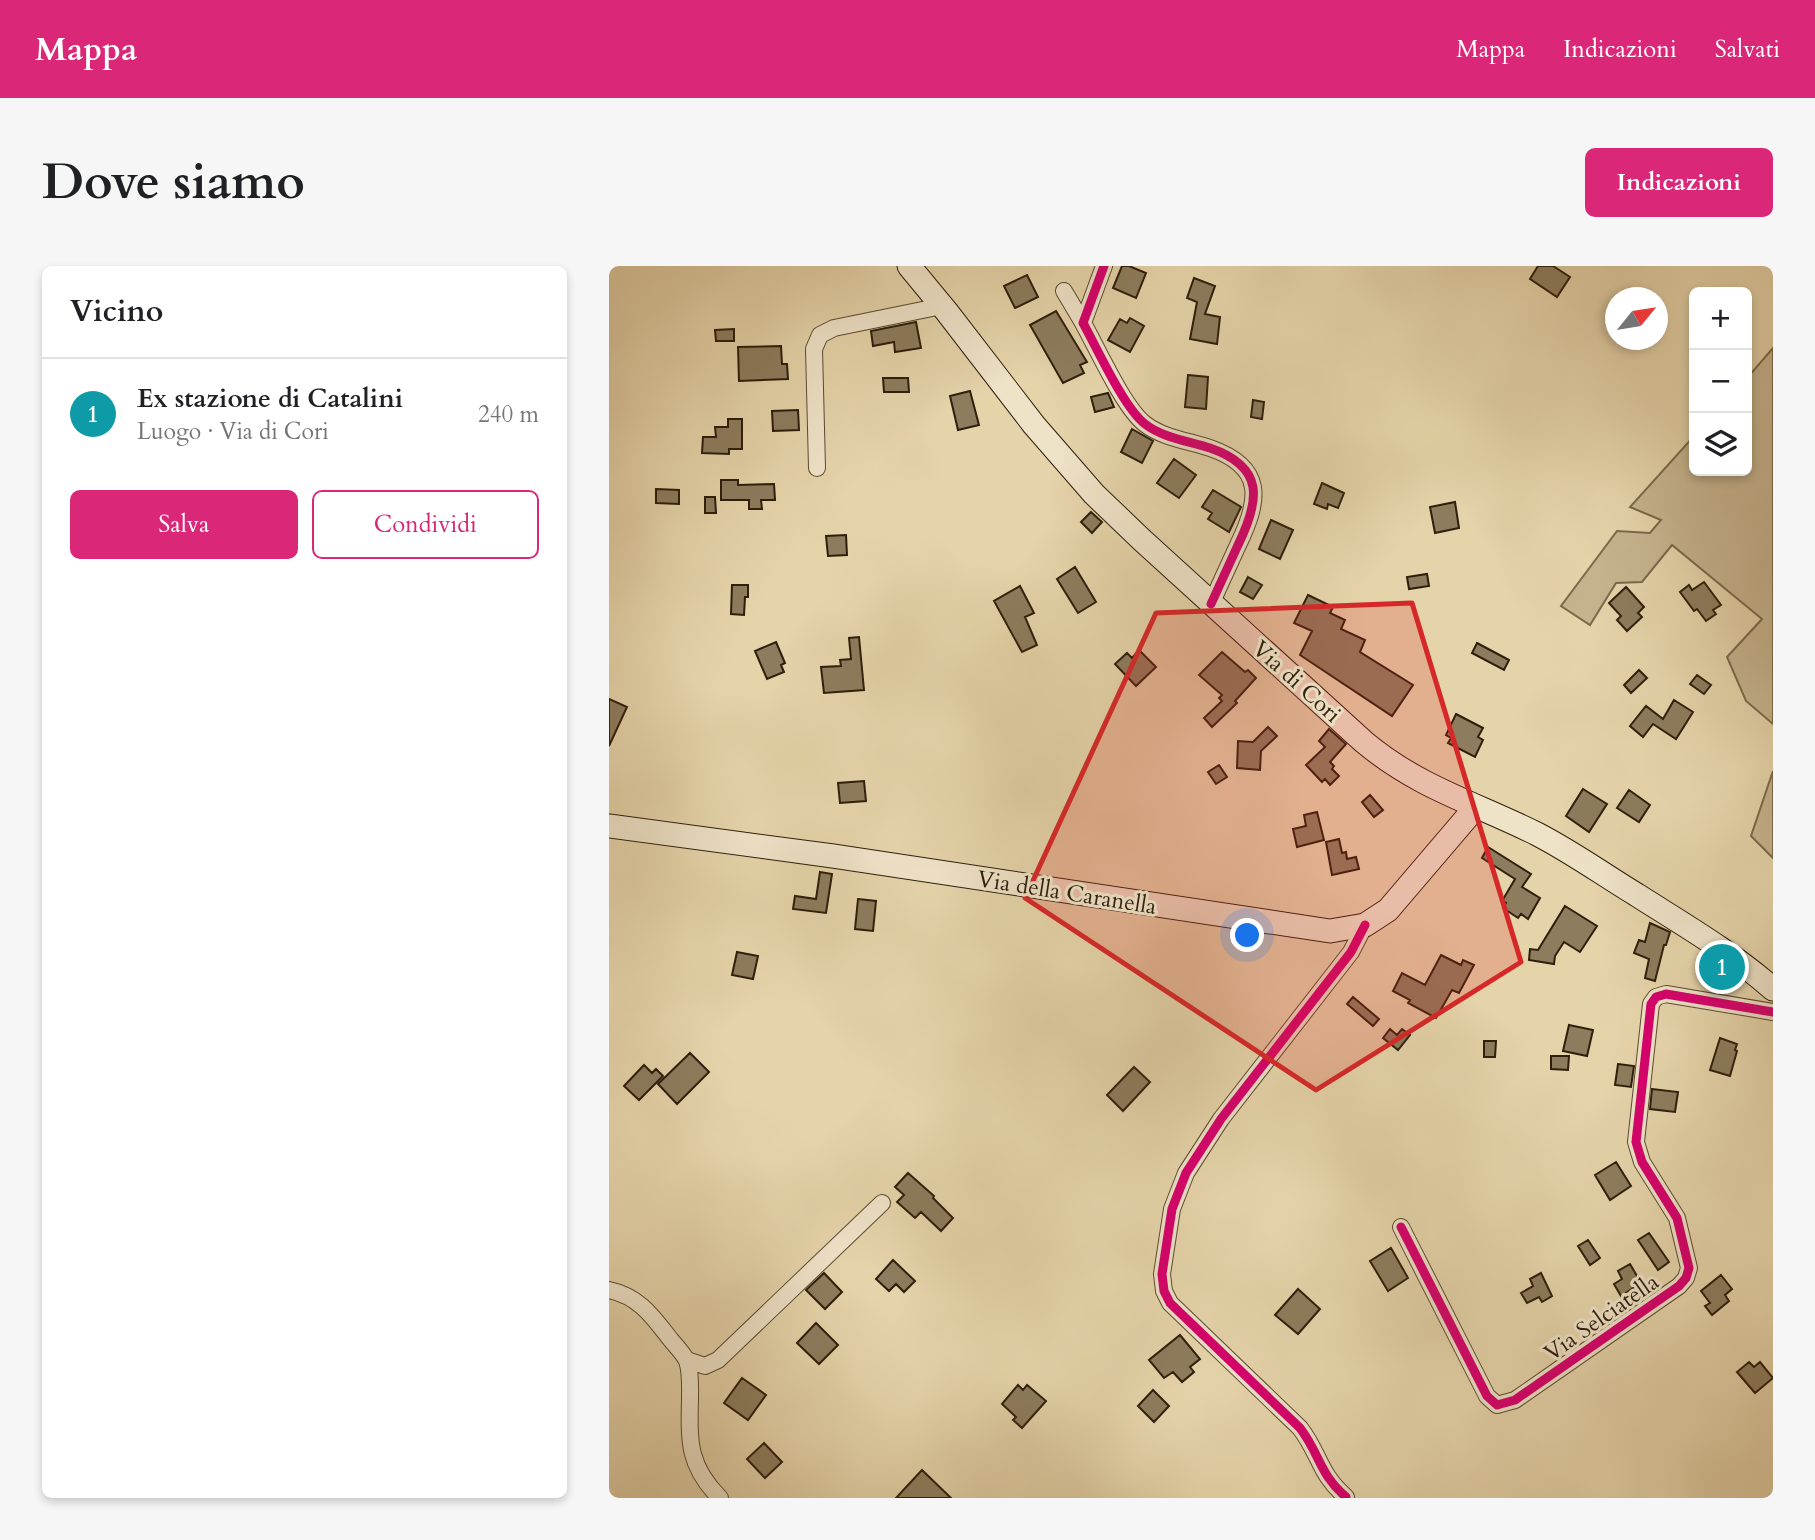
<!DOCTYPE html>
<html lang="it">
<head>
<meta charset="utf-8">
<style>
	:root { --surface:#fff; --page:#f6f6f6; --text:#202124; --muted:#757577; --line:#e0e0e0; --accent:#db2777 }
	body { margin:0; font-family:Cardo,serif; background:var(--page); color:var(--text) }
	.controls { position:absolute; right:21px; top:21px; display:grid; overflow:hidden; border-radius:10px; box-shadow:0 4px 10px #0003 }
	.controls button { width:63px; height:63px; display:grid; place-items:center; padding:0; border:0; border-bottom:2px solid var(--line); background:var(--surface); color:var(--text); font:35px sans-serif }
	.compass { position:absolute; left:996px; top:21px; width:63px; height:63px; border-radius:50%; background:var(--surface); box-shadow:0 4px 10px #0003; rotate:60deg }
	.you { position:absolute; left:639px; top:670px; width:24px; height:24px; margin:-18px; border:5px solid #fff; border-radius:50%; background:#1a73e8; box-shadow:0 0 0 10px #1a73e833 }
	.badge { display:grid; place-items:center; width:46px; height:46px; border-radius:50%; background:var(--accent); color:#fff; font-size:23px; font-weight:700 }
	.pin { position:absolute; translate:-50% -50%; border:4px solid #fff; box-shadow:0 2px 7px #0006 }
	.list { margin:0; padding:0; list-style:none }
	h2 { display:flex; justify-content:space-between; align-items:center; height:91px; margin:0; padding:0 28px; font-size:30px }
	h2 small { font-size:23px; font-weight:400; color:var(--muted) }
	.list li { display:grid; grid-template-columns:46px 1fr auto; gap:21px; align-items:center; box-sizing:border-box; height:112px; padding:0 28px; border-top:2px solid var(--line) }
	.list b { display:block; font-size:26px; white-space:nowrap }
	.list p { margin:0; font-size:23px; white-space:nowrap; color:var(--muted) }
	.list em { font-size:23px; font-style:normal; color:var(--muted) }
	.actions { display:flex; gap:14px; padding:21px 28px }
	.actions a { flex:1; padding:16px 0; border:2px solid var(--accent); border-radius:10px; text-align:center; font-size:24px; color:var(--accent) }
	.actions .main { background:var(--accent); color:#fff }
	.icon { flex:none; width:38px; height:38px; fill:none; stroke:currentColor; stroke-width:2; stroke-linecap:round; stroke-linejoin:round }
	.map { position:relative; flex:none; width:1164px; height:1232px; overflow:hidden; border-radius:10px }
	header { display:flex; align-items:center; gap:42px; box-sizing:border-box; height:98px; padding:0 35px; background:var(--accent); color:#fff }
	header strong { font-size:33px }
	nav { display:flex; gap:38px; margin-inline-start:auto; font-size:24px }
	.intro { display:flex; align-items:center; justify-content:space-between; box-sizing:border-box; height:168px; padding:0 42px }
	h1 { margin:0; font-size:49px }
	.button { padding:18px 32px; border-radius:10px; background:var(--accent); color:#fff; font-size:24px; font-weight:700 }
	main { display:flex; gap:42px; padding:0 42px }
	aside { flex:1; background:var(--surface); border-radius:10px; box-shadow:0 4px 10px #0003 }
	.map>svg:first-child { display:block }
</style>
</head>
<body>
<header>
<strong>Mappa</strong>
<nav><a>Mappa</a><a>Indicazioni</a><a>Salvati</a></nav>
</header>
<div class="intro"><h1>Dove siamo</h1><a class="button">Indicazioni</a></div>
<main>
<aside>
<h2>Vicino<small></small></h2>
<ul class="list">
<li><span class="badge" style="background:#0f9aa8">1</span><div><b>Ex stazione di Catalini</b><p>Luogo · Via di Cori</p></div><em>240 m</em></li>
</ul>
<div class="actions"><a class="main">Salva</a><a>Condividi</a></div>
</aside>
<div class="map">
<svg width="1164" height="1232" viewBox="0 0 1164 1232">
	<rect width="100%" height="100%" fill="#e5d3a9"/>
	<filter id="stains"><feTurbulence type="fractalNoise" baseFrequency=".00286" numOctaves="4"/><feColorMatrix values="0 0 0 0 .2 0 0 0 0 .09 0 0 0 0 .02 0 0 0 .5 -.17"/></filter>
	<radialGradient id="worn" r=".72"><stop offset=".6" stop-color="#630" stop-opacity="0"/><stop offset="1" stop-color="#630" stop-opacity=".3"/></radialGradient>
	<path fill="#c6b48e" stroke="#7a694c" stroke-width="2" d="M1164 82V458L1137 435 1118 391 1153 353 1063 279 1033 316 1007 317 981 359 952 340 1008 265 1041 267 1052 254 1021 241 1085 170V205H1138V112Z
		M1164 505V592L1142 570Z"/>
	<path fill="#8d7c5d" stroke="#2e1e0b" stroke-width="2" d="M513 0H520L537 7 527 32 504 22Z
		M929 0H944L961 11 948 31 921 13Z
		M418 9 429 31 406 42 395 20Z
		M585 12 606 20 596 48 611 51 608 78 581 73 588 36 578 32Z
		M447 45 478 96 471 99 475 107 454 117 421 59Z
		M521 52 535 60 521 86 499 74 511 53 518 57Z
		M307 56 312 82 286 86 285 76 264 80 262 65Z
		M125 63V75H107L106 64Z
		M172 80 173 98H178L179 113 130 115 129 81Z
		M579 109 599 111 597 143 576 141Z
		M274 112H299L300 126H275Z
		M361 125 370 159 349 164 341 130Z
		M499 127 505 141 486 146 482 131Z
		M644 134 655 136 653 153 642 151Z
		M189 144 190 164 164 165 163 145Z
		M119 153H133V183H120V188L93 187 94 171H107L106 161H119Z
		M523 163 544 175 533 197 512 186Z
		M565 193 587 209 570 232 548 217Z
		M112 214H129V219L165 218 166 234H152L153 243H140V234H112Z
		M713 217 735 227 729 242 719 238 718 243 705 238Z
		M47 223 70 224V238L47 237Z
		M604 224 632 241 620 266 599 253 603 247 593 241Z
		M96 231H106L107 247H96Z
		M846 236 850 262 826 267 821 241Z
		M482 246 493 256 483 267 472 256Z
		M662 254 684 264 671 293 650 283Z
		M237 269 238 289 219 290 217 270Z
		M466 301 487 336 469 347 448 313Z
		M818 308 820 320 800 323 798 311Z
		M639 311 653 319 644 333 631 326Z
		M1095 316 1112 339 1104 344 1107 348 1097 355 1088 343 1085 345 1071 326 1080 319 1083 324Z
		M123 319H139V331H136L135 349 122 348Z
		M411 320 425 347 416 351 428 379 413 386 385 335Z
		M1017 321 1035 341 1029 347 1033 351 1018 365 1008 354 1012 350 1000 337Z
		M699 329 724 341 721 347 736 354 732 363 756 374 751 386 804 419 783 450 691 389 703 365 685 357Z
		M250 371 255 424 215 427 212 401 232 400 231 394 242 393 240 372Z
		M167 376 176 397 172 399 175 406 158 413 146 385Z
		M868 377 900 394 895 404 863 387Z
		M530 384 547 401 527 420 506 398 518 387 523 392Z
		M613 386 636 406 639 404 647 412 626 435 628 437 603 461 595 452 613 435 610 432 613 429 590 409Z
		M1030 404 1038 412 1022 427 1015 419Z
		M1088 409 1102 419 1095 428 1081 418Z
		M0 433 18 441 0 480Z
		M1065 434 1084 446 1067 473 1044 458 1034 471 1021 460 1037 440 1054 453Z
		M847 448 874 462 869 471 874 474 866 491 839 477 842 472 837 469Z
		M659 461 668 470 652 485 651 504 628 502 629 475 644 476Z
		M720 463 737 478 721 496 725 500 723 503 730 510 721 519 716 513 713 516 697 499 716 481 710 475Z
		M610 499 618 511 607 518 599 506Z
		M255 515 257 535 231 537 229 517Z
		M974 523 998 538 980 566 957 550Z
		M1020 524 1041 539 1030 556 1008 542Z
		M761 529 774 544 765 551 753 536Z
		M708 546 715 574 688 581 684 563 697 560 695 549Z
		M730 573 733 587 737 586 738 593 747 591 750 603 723 609 717 576Z
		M879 581 922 608 913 621 931 632 919 653 912 648 909 652 894 642 897 637 893 635 906 613 873 592Z
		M211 606 223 608 217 647 184 643 186 630 207 633Z
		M249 633 267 635 264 665 246 663Z
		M956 640 988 660 971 686 955 676 946 690 945 698 920 694 921 683 929 684Z
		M1041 657 1061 666 1057 679H1055L1046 715 1036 712 1040 693 1025 687 1030 674 1036 676Z
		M128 686 149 690 144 713 123 709Z
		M832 689 852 699 854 694 865 699 850 727 843 724 827 752 799 737 801 734 784 725 793 707 816 719Z
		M1101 693 1123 708 1130 714 1098 707Z
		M744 731 770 753 764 760 738 738Z
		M960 759 984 764 978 790 954 785Z
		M781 763 788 769 793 763 801 769 789 784 774 772Z
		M1111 772 1128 778 1126 784 1128 785 1121 810 1101 804Z
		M875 775H887L886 791H875Z
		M81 787 100 806 68 838 49 818Z
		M942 790H960L959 804 942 803Z
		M1009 798 1025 800 1022 821 1006 819Z
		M35 799 43 807 47 803 54 810 30 834 15 820Z
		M525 801 541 816 514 845 498 829Z
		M1043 823 1069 826 1066 846 1041 843Z
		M1007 896 1022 920 1001 934 986 909Z
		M299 907 325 930 324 932 344 952 332 965 312 946 306 952 288 936 295 929 286 921Z
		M1040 967 1060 996 1049 1004 1029 974Z
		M979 974 991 992 981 999 969 980Z
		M782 982 799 1012 779 1025 761 995Z
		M284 994 306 1015 295 1026 287 1018 280 1025 267 1013Z
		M1021 998 1032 1017 1012 1030 1005 1018 1013 1013 1009 1005Z
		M215 1007 233 1026 216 1043 197 1024Z
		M932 1007 943 1030 933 1036 930 1031 918 1037 912 1027 924 1020 921 1013Z
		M1112 1009 1123 1023 1116 1029 1120 1035 1103 1049 1096 1040 1101 1037 1092 1025Z
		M689 1023 711 1043 689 1068 666 1049Z
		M207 1057 229 1079 210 1098 188 1077Z
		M571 1069 591 1093 581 1101 585 1106 573 1116 564 1106 555 1112 540 1094Z
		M1140 1096 1145 1101 1151 1096 1164 1112 1146 1127 1128 1106Z
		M133 1112 157 1129 139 1154 115 1137Z
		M409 1119 414 1124 418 1119 437 1135 413 1162 404 1154 407 1151 393 1138Z
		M544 1124 560 1140 545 1156 529 1140Z
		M155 1177 173 1196 156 1212 138 1193Z
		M313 1204 342 1232H287Z"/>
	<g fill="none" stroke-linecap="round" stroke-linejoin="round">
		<g stroke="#5c4b32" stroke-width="18">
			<path id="minor" d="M495 0 474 57C488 82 515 142 536 158 554 172 580 175 601 182 656 201 651 234 629 279 620 299 611 318 602 338
				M455 25 474 57
				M208 202 205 83 211 69 225 62 333 40
				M792 961 878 1130 888 1139 906 1134 1070 1020 1077 1012 1080 1002 1068 952 1033 896 1027 876 1042 738 1047 731 1057 728 1164 746
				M0 1024C30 1030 44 1051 62 1074 67 1080 75 1088 78 1095 82 1106 81 1121 81 1133 80 1176 79 1200 111 1232
				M78 1094 96 1100 109 1094 273 937
				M737 1231C710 1208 711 1188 691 1162L561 1037 555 1025 553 1008 563 943 577 907 612 853 742 686 756 659"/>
		</g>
		<g stroke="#2e1e0b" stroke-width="25">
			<path id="secondary" d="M300 0 338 46 425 159 485 228 533 274 755 476C810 522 866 537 928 568 963 586 995 609 1028 629 1075 659 1122 686 1164 723
				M0 560 224 590 721 665 756 659 779 644 866 542"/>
		</g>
		<use href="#minor" stroke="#eee2c7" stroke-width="16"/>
		<use href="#secondary" stroke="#eee2c7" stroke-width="23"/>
		<g stroke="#eee2c7" stroke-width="13">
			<path id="cycleway" d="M495 0 474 57C488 82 515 142 536 158 554 172 580 175 601 182 656 201 651 234 629 279 620 299 611 318 602 338
				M792 961 878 1130 888 1139 906 1134 1070 1020 1077 1012 1080 1002 1068 952 1033 896 1027 876 1042 738 1047 731 1057 728 1164 746
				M737 1231C710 1208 711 1188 691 1162L561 1037 555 1025 553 1008 563 943 577 907 612 853 742 686 756 659"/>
		</g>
		<use href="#cycleway" stroke="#d6006c" stroke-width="9"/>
	</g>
	<path fill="#d62828" fill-opacity="0.2" stroke="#d62828" stroke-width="5" stroke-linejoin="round" d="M803 337 912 696 707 824 416 632 547 347Z"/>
	<g text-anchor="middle" stroke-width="6" stroke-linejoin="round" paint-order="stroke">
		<g font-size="23" fill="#2e1e0b" stroke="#eee2c7">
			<text transform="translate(688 415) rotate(42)" y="8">Via di Cori</text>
			<text transform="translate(458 626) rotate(9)" y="8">Via della Caranella</text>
			<text transform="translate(992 1051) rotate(-35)" y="8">Via Selciatella</text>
		</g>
	</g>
	<rect width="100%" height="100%" filter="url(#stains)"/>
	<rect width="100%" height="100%" fill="url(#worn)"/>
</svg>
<div class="controls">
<button>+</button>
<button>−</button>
<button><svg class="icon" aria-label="layers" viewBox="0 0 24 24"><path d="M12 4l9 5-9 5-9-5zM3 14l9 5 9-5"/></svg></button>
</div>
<svg class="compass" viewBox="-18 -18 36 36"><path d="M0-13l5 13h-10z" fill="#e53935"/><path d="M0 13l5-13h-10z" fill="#757577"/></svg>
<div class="you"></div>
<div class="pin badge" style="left:1113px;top:701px;background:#0f9aa8">1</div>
</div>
</main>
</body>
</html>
